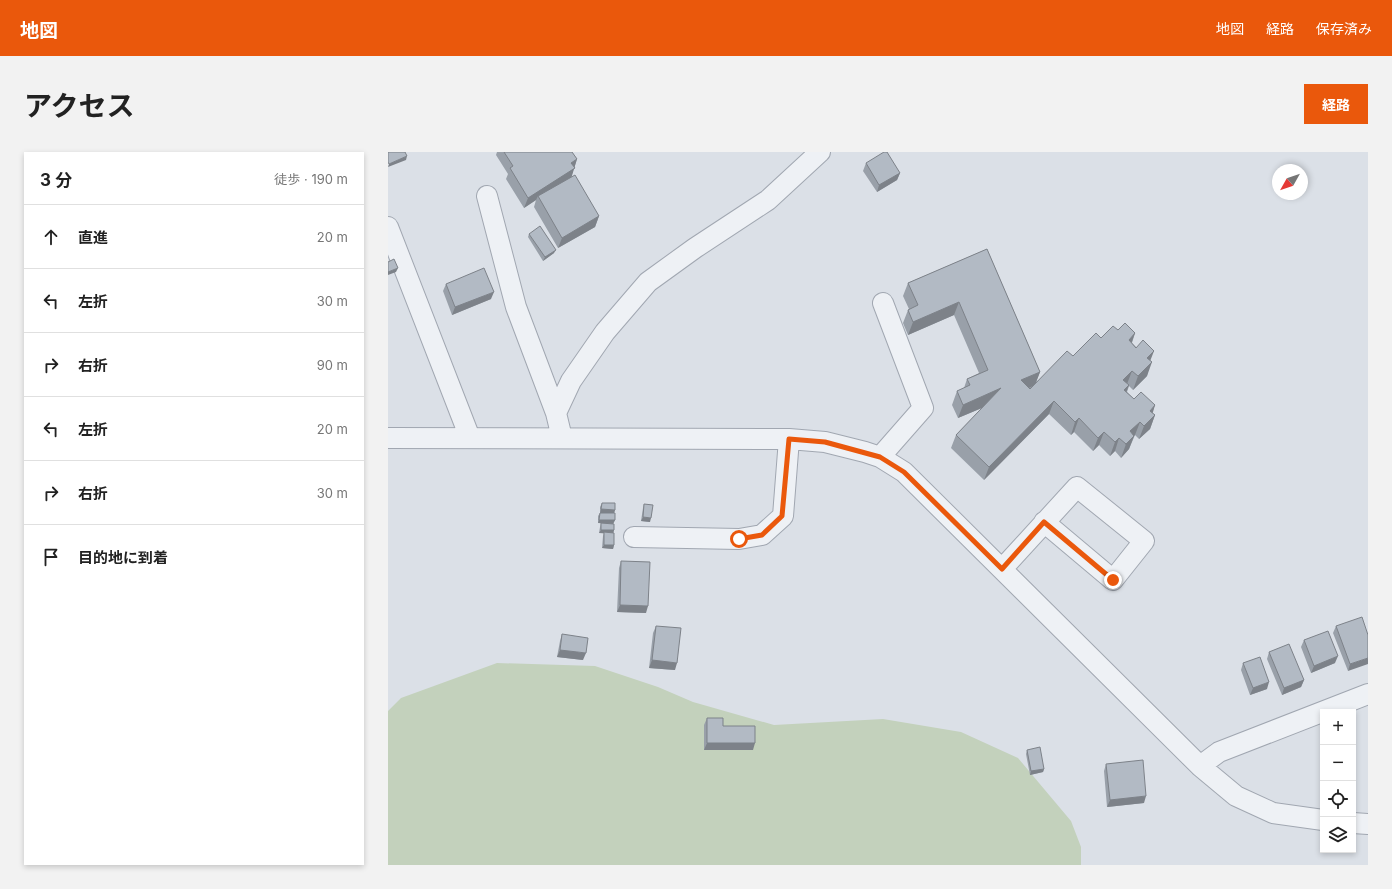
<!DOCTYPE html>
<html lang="ja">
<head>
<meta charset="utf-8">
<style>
	:root { --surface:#fff; --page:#f2f2f2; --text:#222; --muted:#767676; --line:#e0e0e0; --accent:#ea580c }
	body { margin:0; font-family:Inter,"Noto Sans JP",sans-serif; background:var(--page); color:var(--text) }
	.controls { position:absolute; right:12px; bottom:12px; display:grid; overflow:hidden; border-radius:0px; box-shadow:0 2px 6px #0003 }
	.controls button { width:36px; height:36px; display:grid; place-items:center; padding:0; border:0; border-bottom:1px solid var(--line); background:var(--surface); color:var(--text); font:20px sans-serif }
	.compass { position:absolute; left:884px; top:12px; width:36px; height:36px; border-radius:50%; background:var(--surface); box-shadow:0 2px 6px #0003; rotate:230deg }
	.stop { position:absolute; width:12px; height:12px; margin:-9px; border:3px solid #ea580c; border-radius:50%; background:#fff }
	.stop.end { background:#ea580c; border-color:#fff; box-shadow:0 1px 4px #0008 }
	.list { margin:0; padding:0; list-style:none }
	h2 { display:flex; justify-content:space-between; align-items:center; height:52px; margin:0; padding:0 16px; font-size:17px }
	h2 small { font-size:13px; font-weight:400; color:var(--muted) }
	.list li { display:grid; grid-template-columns:26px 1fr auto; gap:12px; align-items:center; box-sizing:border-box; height:64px; padding:0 16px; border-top:1px solid var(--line) }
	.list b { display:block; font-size:15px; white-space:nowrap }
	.list em { font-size:13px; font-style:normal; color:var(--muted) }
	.icon { flex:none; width:22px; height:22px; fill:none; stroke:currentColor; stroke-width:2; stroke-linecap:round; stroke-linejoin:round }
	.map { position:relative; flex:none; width:980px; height:713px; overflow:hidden; border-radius:0px }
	header { display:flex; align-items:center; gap:24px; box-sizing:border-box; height:56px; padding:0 20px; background:var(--accent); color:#fff }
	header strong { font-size:19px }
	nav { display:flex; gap:22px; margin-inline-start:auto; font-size:14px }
	.intro { display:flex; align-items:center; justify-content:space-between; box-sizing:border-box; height:96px; padding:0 24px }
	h1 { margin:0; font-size:28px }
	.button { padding:10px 18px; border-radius:0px; background:var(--accent); color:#fff; font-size:14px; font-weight:700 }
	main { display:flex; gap:24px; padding:0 24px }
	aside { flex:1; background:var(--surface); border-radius:0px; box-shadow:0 2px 6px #0003 }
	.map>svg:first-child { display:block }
</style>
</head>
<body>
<header>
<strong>地図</strong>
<nav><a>地図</a><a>経路</a><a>保存済み</a></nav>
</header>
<div class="intro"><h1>アクセス</h1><a class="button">経路</a></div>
<main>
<aside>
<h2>3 分<small>徒歩 · 190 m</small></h2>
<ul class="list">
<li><svg class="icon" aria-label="ahead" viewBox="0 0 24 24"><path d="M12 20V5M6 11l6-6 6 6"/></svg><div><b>直進</b></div><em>20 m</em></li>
<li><svg class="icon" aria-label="left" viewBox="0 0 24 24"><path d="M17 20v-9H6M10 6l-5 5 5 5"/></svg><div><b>左折</b></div><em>30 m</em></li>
<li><svg class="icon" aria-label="right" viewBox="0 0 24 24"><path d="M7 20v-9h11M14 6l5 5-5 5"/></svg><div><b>右折</b></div><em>90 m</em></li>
<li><svg class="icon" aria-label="left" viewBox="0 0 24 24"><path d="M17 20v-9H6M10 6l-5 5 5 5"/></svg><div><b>左折</b></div><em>20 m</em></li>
<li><svg class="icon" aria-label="right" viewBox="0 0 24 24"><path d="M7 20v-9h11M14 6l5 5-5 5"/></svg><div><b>右折</b></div><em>30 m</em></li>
<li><svg class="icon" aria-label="arrive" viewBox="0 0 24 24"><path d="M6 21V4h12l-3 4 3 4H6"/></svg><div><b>目的地に到着</b></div></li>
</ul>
</aside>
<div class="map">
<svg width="980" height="713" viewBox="0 0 980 713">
	<rect width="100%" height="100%" fill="#dbe0e7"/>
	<path fill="#c3d1bc" d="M109 511 207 514 270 535 305 550 386 573 495 567 573 580 630 606 683 669 693 695V713H0V559L13 546Z"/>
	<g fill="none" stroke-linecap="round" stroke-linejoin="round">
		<g stroke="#a1a7b1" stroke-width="22">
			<path id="minor" d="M99 44 128 155 168 261
				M0 75 82 286
				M0 286 401 287 437 290 477 300 492 305 516 320 812 614 848 644 885 661 935 668
				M174 286 168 261 183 229 217 180 260 130 307 96 380 48 432 0
				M492 305 535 256 495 151
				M246 385 351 387 374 383 395 364 401 287
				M614 417 689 335 756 389 725 428 656 370
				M812 614 831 600 980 542
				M965 671 980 672"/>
		</g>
		<use href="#minor" stroke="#eef1f5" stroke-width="20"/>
	</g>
	<path fill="#99a0a9" d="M109 0H184L189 7 183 25 211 64 207 75 170 96 146 55 148 48 136 56 118 27 120 22 108 3Z
		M478 11 512 21 509 28 489 40 475 19Z
		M141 82 166 101 155 109 140 85Z
		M599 97 652 220 648 230 685 204 713 186 730 178 747 181 744 191 762 209 759 224 745 238 741 234 739 240 746 247 767 253 764 261 767 263 762 277 751 287 747 283 741 297 733 306 727 299 722 304 711 293 705 299 686 280 683 283 661 262 596 328 563 296 568 283 594 256 570 266 564 253 569 239 576 236 579 227 591 221 566 163 520 183 515 171 520 158 521 157 515 144 520 131Z
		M58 132 103 147 64 163 55 139Z
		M214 351 227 358 226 361 227 368 225 372 226 378 225 381 226 393 225 397 214 396 215 384 216 381H211L212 375 213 371H210V364L212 361V355Z
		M256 352 262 370 253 369 255 356Z
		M233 409 258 461 229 460 231 416Z
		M268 474 287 518 261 516 265 481Z
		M948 474 980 483 960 519 945 481Z
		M174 482 195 508 169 505 172 489Z
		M916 488 947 511 923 521 913 495Z
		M881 500 916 528 913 535 894 543 879 507Z
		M855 511 879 537 862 543 853 518Z
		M319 566 335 574 365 598H316V573Z
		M639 598 656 617 655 620 642 623 638 602Z
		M718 612 756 651 719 655 716 619Z"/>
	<path fill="#7d8289" d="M19 4 18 8 0 15 1 12Z
		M189 7 183 27 150 44 148 48 136 56 140 46 183 11Z
		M512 21 509 28 489 40 491 33Z
		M211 64 207 75 170 96 174 86Z
		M168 98 166 101 155 109 157 105Z
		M10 116 8 120 0 123V120Z
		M106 140 103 147 64 163 67 155Z
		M571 150 566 163 520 183 525 170Z
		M747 181 742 195 741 188Z
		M766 199 761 212 759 206Z
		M764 210 759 224 745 238 750 224Z
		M744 219 739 232 735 228Z
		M652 220 647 233 628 242 633 228Z
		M741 233 736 246V238Z
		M613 236 608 250 570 266 575 253Z
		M666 249 661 262 596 328 601 315Z
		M767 253 763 267 762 259Z
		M767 263 762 277 751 287 756 274Z
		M691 266 686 280 683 283 687 270Z
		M752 270 747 283 737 293 742 279Z
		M716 280 711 293 705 299 710 286Z
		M746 284 741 297 733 306 738 292Z
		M731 286 727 299 722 304 727 290Z
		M213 357 227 358 226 361H212Z
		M255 365 263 366 262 370 253 369Z
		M211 368H227L225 372 210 371Z
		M213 378H226L225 382 211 381Z
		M216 393H226L225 397 214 396Z
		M232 453 260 454 258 461 229 460Z
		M172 498 198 501 195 508 169 505Z
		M950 504 947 511 923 521 926 514Z
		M980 506V512L960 519 962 512Z
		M264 508 289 511 287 518 261 516Z
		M916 528 913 535 894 543 896 536Z
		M881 530 879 537 862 543 865 536Z
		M319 591H367L365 598H316Z
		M656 617 655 620 642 623 643 619Z
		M758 644 756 651 719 655 722 648Z"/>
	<path fill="#b2bac4" stroke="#7d8289" d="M0 0H17L19 4 1 12 0 10Z
		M116 0H184L189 7 183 11 187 16 140 46 122 16 125 14Z
		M496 0H499L512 21 491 33 478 11Z
		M187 23 211 64 174 86 150 44Z
		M152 74 168 98 157 105 141 82Z
		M599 97 652 220 633 228 642 237 679 199 685 204 708 181 713 186 725 174 730 178 737 171 747 181 741 188 748 196 755 188 766 199 759 206 764 210 750 224 744 219 735 228 741 233 736 238 746 247 753 240 767 253 762 259 767 263 756 274 752 270 742 279 746 284 738 292 731 286 727 290 716 280 710 286 691 266 687 270 666 249 601 315 568 283 613 236 575 253 569 239 582 233 579 227 600 218 571 150 525 170 520 158 530 153 520 131Z
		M6 107 10 116 0 120V110Z
		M96 116 106 140 67 155 58 132Z
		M214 351H227V358L213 357Z
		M256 352 265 353 263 366 255 365Z
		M212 361H227V368H211Z
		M213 371 226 372V378H213Z
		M216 380 226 381V393H216Z
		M233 409 262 410 260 454 232 453Z
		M974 465 980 483V506L962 512 948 474Z
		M268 474 293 476 289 511 264 508Z
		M940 479 950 504 926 514 916 488Z
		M174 482 200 486 198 501 172 498Z
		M901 492 916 528 896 536 881 500Z
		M872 505 881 530 865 536 855 511Z
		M319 566H335V574H367V591H319Z
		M652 595 656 617 643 619 639 598Z
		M755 608 758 644 722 648 718 612Z"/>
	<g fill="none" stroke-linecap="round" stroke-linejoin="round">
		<path stroke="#ea580c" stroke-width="5" d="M351 387 374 383 394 364 401 287 437 290 492 305 516 320 614 417 656 370 725 428"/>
	</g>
</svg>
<div class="controls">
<button>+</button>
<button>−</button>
<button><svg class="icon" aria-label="locate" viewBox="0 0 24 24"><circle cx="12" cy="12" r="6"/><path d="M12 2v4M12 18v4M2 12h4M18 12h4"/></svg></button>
<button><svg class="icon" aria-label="layers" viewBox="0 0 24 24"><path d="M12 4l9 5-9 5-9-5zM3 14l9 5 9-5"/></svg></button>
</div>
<svg class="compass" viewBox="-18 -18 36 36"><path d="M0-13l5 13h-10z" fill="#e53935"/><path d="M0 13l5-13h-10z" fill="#767676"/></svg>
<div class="stop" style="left:351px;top:387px"></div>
<div class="stop end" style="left:725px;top:428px"></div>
</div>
</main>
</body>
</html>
